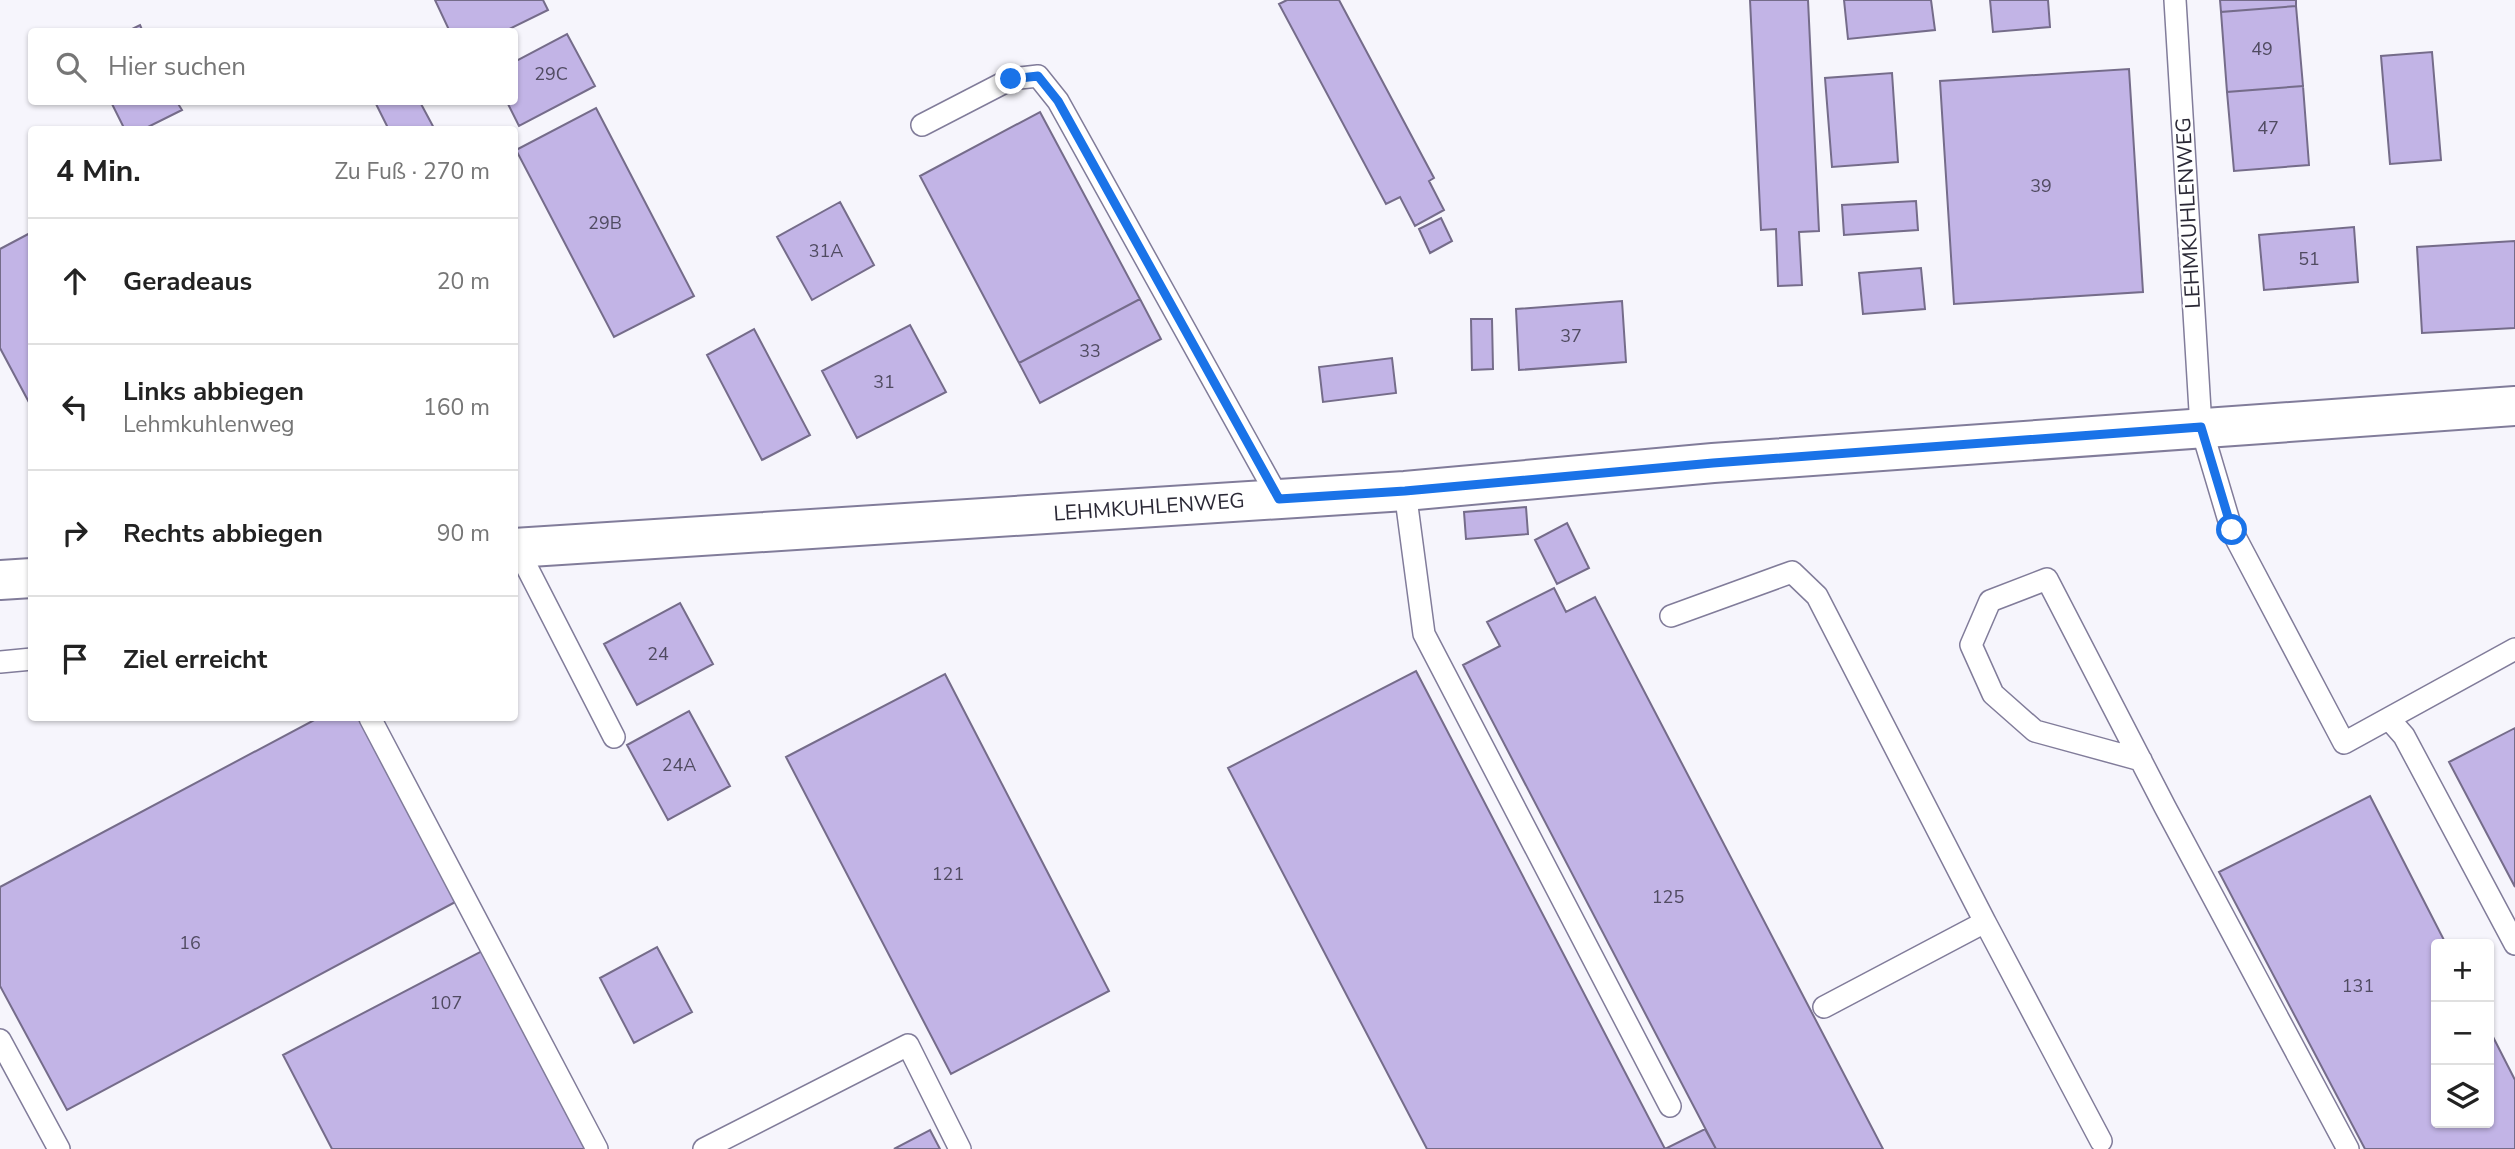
<!DOCTYPE html>
<html lang="de">
<head>
<meta charset="utf-8">
<style>
	:root { --surface:#fff; --page:#f6f6f6; --text:#222; --muted:#767676; --line:#e0e0e0 }
	body { margin:0; font-family:"Nunito Sans",sans-serif; background:var(--page); color:var(--text) }
	.controls { position:absolute; right:21px; bottom:21px; display:grid; overflow:hidden; border-radius:7px; box-shadow:0 2px 5px #0004 }
	.controls button { width:63px; height:63px; display:grid; place-items:center; padding:0; border:0; border-bottom:2px solid var(--line); background:var(--surface); color:var(--text); font:35px sans-serif }
	.stop { position:absolute; width:21px; height:21px; margin:-16px; border:5px solid #1a73e8; border-radius:50%; background:#fff }
	.stop.end { background:#1a73e8; border-color:#fff; box-shadow:0 2px 7px #0008 }
	.list { margin:0; padding:0; list-style:none }
	h2 { display:flex; justify-content:space-between; align-items:center; height:91px; margin:0; padding:0 28px; font-size:30px }
	h2 small { font-size:23px; font-weight:400; color:var(--muted) }
	.list li { display:grid; grid-template-columns:46px 1fr auto; gap:21px; align-items:center; box-sizing:border-box; height:126px; padding:0 28px; border-top:2px solid var(--line) }
	.list b { display:block; font-size:26px; white-space:nowrap }
	.list p { margin:0; font-size:23px; white-space:nowrap; color:var(--muted) }
	.list em { font-size:23px; font-style:normal; color:var(--muted) }
	.icon { flex:none; width:38px; height:38px; fill:none; stroke:currentColor; stroke-width:2; stroke-linecap:round; stroke-linejoin:round }
	.map { position:relative; flex:none; width:2515px; height:1149px; overflow:hidden }
	.search { position:absolute; background:var(--surface); box-shadow:0 2px 5px #0004; left:28px; top:28px; width:490px; height:77px; display:flex; align-items:center; gap:18px; box-sizing:border-box; padding:0 24px; border-radius:7px; color:var(--muted); font-size:26px }
	.panel { position:absolute; background:var(--surface); box-shadow:0 2px 5px #0004; left:28px; top:126px; width:490px; height:595px; border-radius:7px }
	.map>svg:first-child { display:block }
</style>
</head>
<body>
<div class="map">
<svg width="2515" height="1149" viewBox="0 0 2515 1149">
	<rect width="100%" height="100%" fill="#f6f5fc"/>
	<path fill="#c2b4e6" stroke="#756c8a" stroke-width="2" d="M435 0H543L548 10 503 32H450Z
		M1287 0H1339L1434 178 1429 181 1444 210 1415 226 1400 197 1386 204 1279 4Z
		M1750 0H1808L1819 231 1799 232 1802 285 1778 286 1776 229 1761 230Z
		M1844 0H1931L1935 30 1848 39Z
		M1990 0H2048L2050 27 1993 32Z
		M2220 0H2296V6L2221 12Z
		M2296 6 2303 86 2227 92 2221 12Z
		M140 25 143 32H126Z
		M567 34 595 86 519 126 507 102H514V62Z
		M2432 52 2441 160 2390 164 2381 56Z
		M2129 69 2143 292 1954 304 1940 81Z
		M1892 73 1898 162 1832 167 1825 78Z
		M2303 86 2309 165 2234 171 2227 92Z
		M111 102H177L182 110 142 130H125Z
		M375 102H420L435 130H389Z
		M596 108 694 296 614 337 516 150Z
		M1040 112 1140 299 1019 363 920 176Z
		M1916 201 1918 230 1844 235 1842 205Z
		M840 202 874 265 812 300 777 237Z
		M1441 218 1452 241 1430 253 1419 229Z
		M2354 227 2358 282 2264 290 2259 235Z
		M32 232V408L0 348V249Z
		M2515 241V328L2422 333 2417 247Z
		M1921 268 1925 309 1863 314 1859 273Z
		M1140 299 1161 339 1040 403 1019 363Z
		M1622 301 1626 362 1519 370 1516 309Z
		M1471 319H1492L1493 369 1472 370Z
		M910 325 946 392 857 438 822 371Z
		M754 329 810 435 762 460 707 355Z
		M1392 358 1396 393 1323 402 1319 367Z
		M1526 507 1528 534 1466 539 1464 512Z
		M1567 523 1589 568 1557 584 1535 540Z
		M1554 588 1566 612 1595 597 1883 1149H1716L1463 665 1500 646 1487 622Z
		M680 603 713 664 637 705 604 644Z
		M1416 671 1665 1149 1705 1129 1716 1149H1427L1228 768Z
		M945 674 1109 991 951 1074 786 757Z
		M689 711 730 786 668 820 627 745Z
		M318 718H362L459 900 67 1110 0 986V887Z
		M2515 728V887L2449 762Z
		M2370 796 2446 944H2436V1123H2489V1029L2515 1080V1149H2365L2219 872Z
		M657 947 692 1012 634 1043 600 978Z
		M482 951 586 1149H332L283 1055Z
		M930 1130 940 1149H894Z"/>
	<g fill="none" stroke-linecap="round" stroke-linejoin="round">
		<g stroke="#817c9a" stroke-width="24">
			<path id="lane" d="M2175 0 2201 427 2232 531 2344 743 2515 649
				M922 125 1011 79 1038 76 1058 101 1279 499
				M1405 491 1424 634 1670 1106
				M517 548 614 737
				M1671 616 1792 572 1817 596 1985 922
				M0 662 32 659
				M370 718 597 1149
				M2389 719 2404 736 2515 944
				M2141 760 2035 731 1993 694 1971 645 1990 601 2047 579 2165 807 2348 1149
				M1824 1007 1985 922 2101 1141
				M0 1040 59 1149
				M704 1149 908 1045 960 1149"/>
		</g>
		<g stroke="#817c9a" stroke-width="42">
			<path id="street" d="M514 548 1405 491 1713 463 2515 406
				M0 580 32 578"/>
		</g>
		<use href="#lane" stroke="#fff" stroke-width="21"/>
		<use href="#street" stroke="#fff" stroke-width="38"/>
	</g>
	<g fill="none" stroke-linecap="round" stroke-linejoin="round">
		<path stroke="#1a73e8" stroke-width="9" d="M1011 79 1038 76 1058 101 1279 499 1405 491 1713 463 2201 427 2232 530"/>
	</g>
	<g text-anchor="middle" stroke-width="5" stroke-linejoin="round" paint-order="stroke">
		<g font-size="18" fill="#504b61">
			<text x="2262" y="55">49</text>
			<text x="551" y="80">29C</text>
			<text x="2268" y="134">47</text>
			<text x="2041" y="192">39</text>
			<text x="605" y="229">29B</text>
			<text x="826" y="257">31A</text>
			<text x="2309" y="265">51</text>
			<text x="1571" y="342">37</text>
			<text x="1090" y="357">33</text>
			<text x="884" y="388">31</text>
			<text x="658" y="660">24</text>
			<text x="679" y="771">24A</text>
			<text x="948" y="880">121</text>
			<text x="1668" y="903">125</text>
			<text x="190" y="949">16</text>
			<text x="2358" y="992">131</text>
			<text x="446" y="1009">107</text>
		</g>
		<g font-size="21" fill="#2a2835" stroke="#fff">
			<text transform="translate(2188 213) rotate(-93)" y="7">LEHMKUHLENWEG</text>
			<text transform="translate(1149 507) rotate(-4)" y="7">LEHMKUHLENWEG</text>
		</g>
	</g>
</svg>
<div class="controls">
<button>+</button>
<button>−</button>
<button><svg class="icon" aria-label="layers" viewBox="0 0 24 24"><path d="M12 4l9 5-9 5-9-5zM3 14l9 5 9-5"/></svg></button>
</div>
<div class="stop" style="left:2232px;top:530px"></div>
<div class="stop end" style="left:1011px;top:79px"></div>
<div class="search"><svg class="icon" aria-label="search" viewBox="0 0 24 24"><circle cx="10" cy="10" r="6"/><path d="M15 15l6 6"/></svg>Hier suchen</div>
<section class="panel">
<h2>4 Min.<small>Zu Fuß · 270 m</small></h2>
<ul class="list">
<li><svg class="icon" aria-label="ahead" viewBox="0 0 24 24"><path d="M12 20V5M6 11l6-6 6 6"/></svg><div><b>Geradeaus</b></div><em>20 m</em></li>
<li><svg class="icon" aria-label="left" viewBox="0 0 24 24"><path d="M17 20v-9H6M10 6l-5 5 5 5"/></svg><div><b>Links abbiegen</b><p>Lehmkuhlenweg</p></div><em>160 m</em></li>
<li><svg class="icon" aria-label="right" viewBox="0 0 24 24"><path d="M7 20v-9h11M14 6l5 5-5 5"/></svg><div><b>Rechts abbiegen</b></div><em>90 m</em></li>
<li><svg class="icon" aria-label="arrive" viewBox="0 0 24 24"><path d="M6 21V4h12l-3 4 3 4H6"/></svg><div><b>Ziel erreicht</b></div></li>
</ul>
</section>
</div>
</body>
</html>
